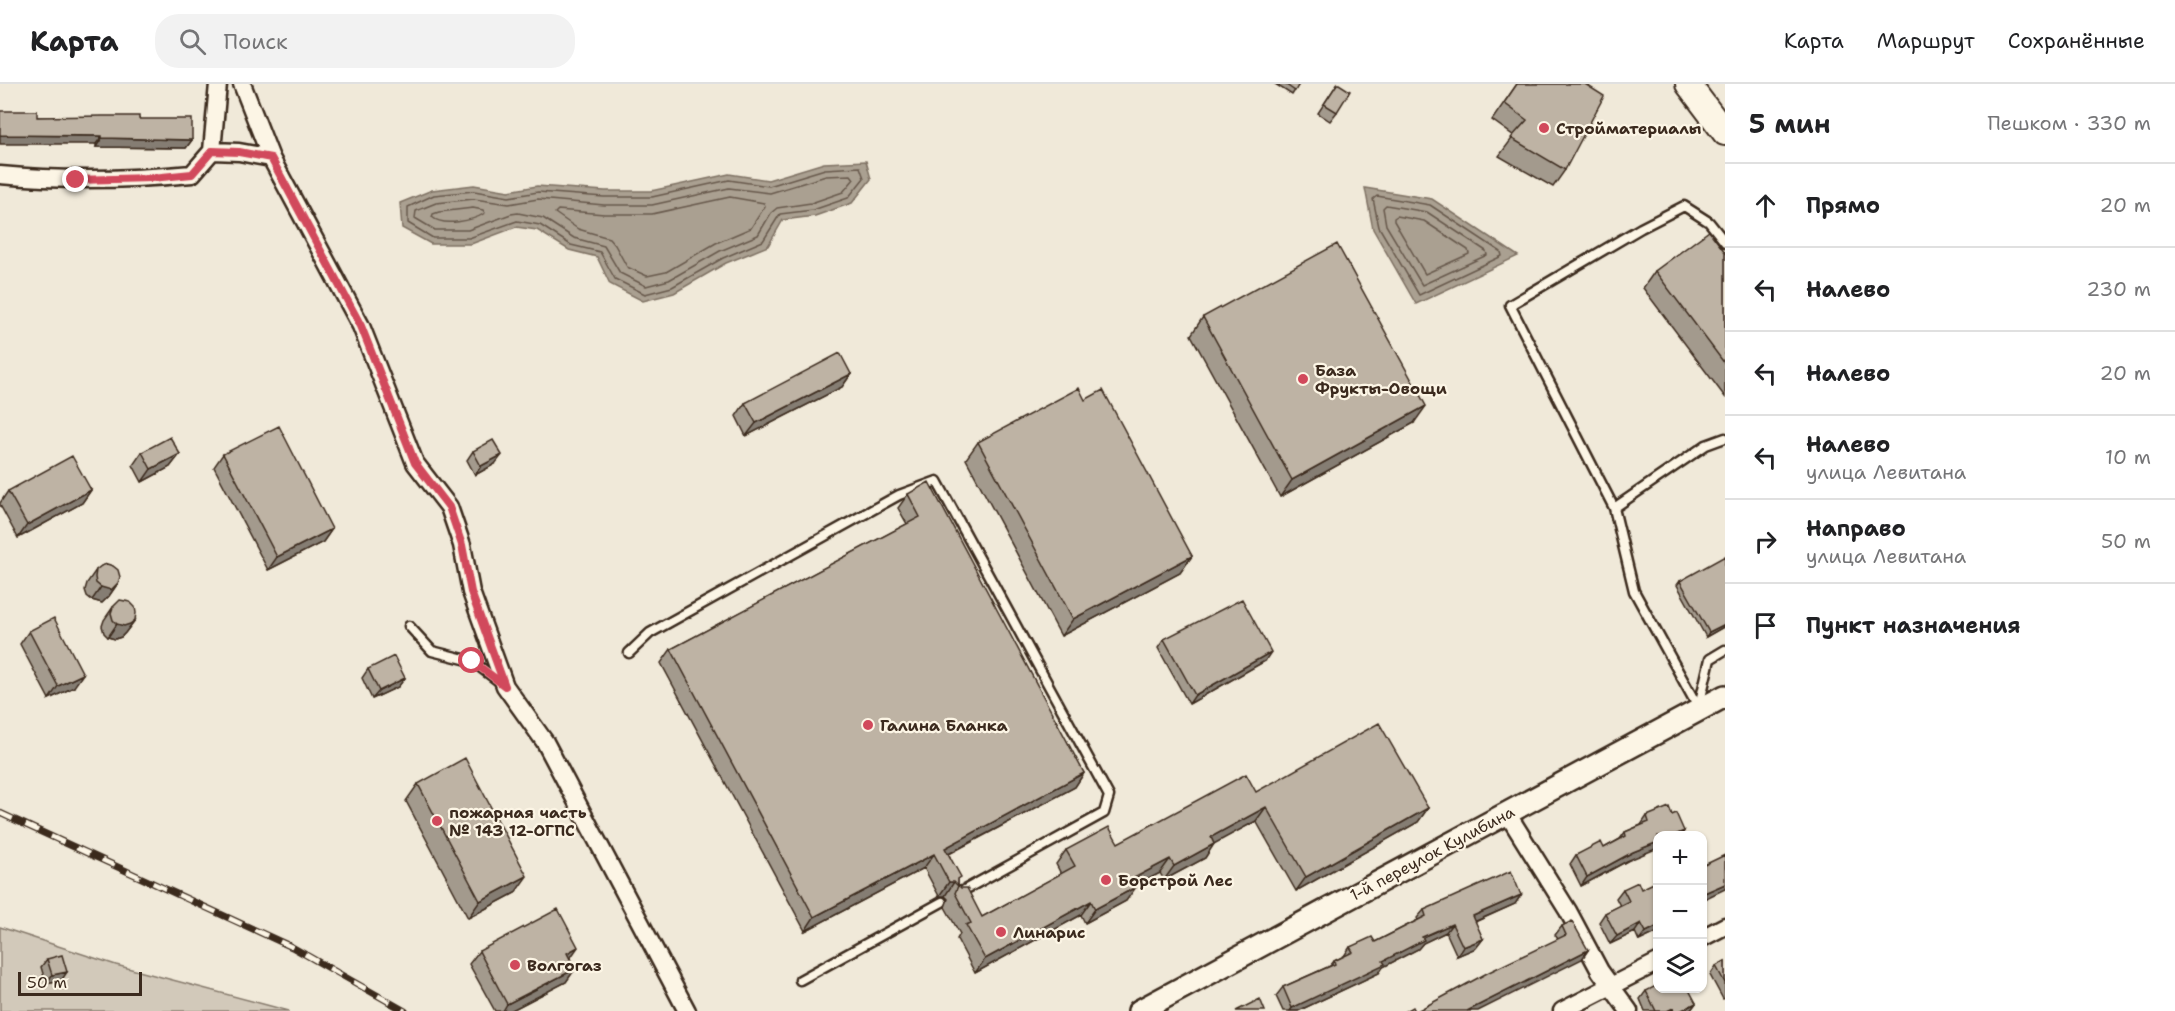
<!DOCTYPE html>
<html lang="ru">
<head>
<meta charset="utf-8">
<style>
	:root { --surface:#fff; --page:#f2f2f2; --text:#202124; --muted:#757577; --line:#e0e0e0 }
	body { margin:0; font-family:"Shantell Sans",sans-serif; background:var(--page); color:var(--text) }
	.controls { position:absolute; right:18px; bottom:18px; display:grid; overflow:hidden; border-radius:12px; box-shadow:0 2px 4px #0004 }
	.controls button { width:54px; height:54px; display:grid; place-items:center; padding:0; border:0; border-bottom:2px solid var(--line); background:var(--surface); color:var(--text); font:30px sans-serif }
	.scale { position:absolute; left:18px; bottom:15px; width:124px; box-sizing:border-box; padding-left:6px; border:3px solid #3b2a1e; border-top:0; font-size:16px; line-height:21px; white-space:nowrap; color:#3b2a1e; -webkit-text-stroke:4px #fcf5e5; paint-order:stroke }
	.stop { position:absolute; width:18px; height:18px; margin:-14px; border:4px solid #d1495b; border-radius:50%; background:#fff }
	.stop.end { background:#d1495b; border-color:#fff; box-shadow:0 2px 6px #0008 }
	.list { margin:0; padding:0; list-style:none }
	h2 { display:flex; justify-content:space-between; align-items:center; height:78px; margin:0; padding:0 24px; font-size:26px }
	h2 small { font-size:20px; font-weight:400; color:var(--muted) }
	.list li { display:grid; grid-template-columns:39px 1fr auto; gap:18px; align-items:center; box-sizing:border-box; height:84px; padding:0 24px; border-top:2px solid var(--line) }
	.list b { display:block; font-size:22px; white-space:nowrap }
	.list p { margin:0; font-size:20px; white-space:nowrap; color:var(--muted) }
	.list em { font-size:20px; font-style:normal; color:var(--muted) }
	.icon { flex:none; width:33px; height:33px; fill:none; stroke:currentColor; stroke-width:2; stroke-linecap:round; stroke-linejoin:round }
	.map { position:relative; flex:none; width:1725px; height:927px; overflow:hidden }
	header { display:flex; align-items:center; gap:36px; box-sizing:border-box; height:84px; padding:0 30px; background:var(--surface); border-bottom:2px solid var(--line) }
	header strong { font-size:28px }
	nav { display:flex; gap:33px; margin-inline-start:auto; font-size:21px }
	.search { width:420px; height:54px; background:var(--page); display:flex; align-items:center; gap:15px; box-sizing:border-box; padding:0 21px; border-radius:24px; color:var(--muted); font-size:22px }
	main { display:flex }
	aside { flex:1; background:var(--surface) }
	.map>svg:first-child { display:block }
</style>
</head>
<body>
<header>
<strong>Карта</strong>
<div class="search"><svg class="icon" aria-label="search" viewBox="0 0 24 24"><circle cx="10" cy="10" r="6"/><path d="M15 15l6 6"/></svg>Поиск</div>
<nav><a>Карта</a><a>Маршрут</a><a>Сохранённые</a></nav>
</header>
<main>
<div class="map">
<svg width="1725" height="927" viewBox="0 0 1725 927">
	<rect width="100%" height="100%" fill="#f0e9d9"/>
	<filter id="ink" filterUnits="userSpaceOnUse"><feTurbulence type="fractalNoise" baseFrequency=".0167" numOctaves="2"/><feDisplacementMap in="SourceGraphic" scale="12" xChannelSelector="R" yChannelSelector="G"/><feConvolveMatrix kernelMatrix="1 2 1 2 8 2 1 2 1" color-interpolation-filters="sRGB"/></filter>
	<g filter="url(#ink)">
		<path fill="#d2c9ba" stroke="#867a6c" stroke-width="1.5" d="M0 843 116 881 289 927H0Z"/>
		<path fill="#aaa091" stroke="#7e7163" stroke-width="1.5" d="M866 77 871 95 852 119 815 132 783 136 768 162 726 179 674 209 643 217 610 200 597 173 569 166 537 146 516 143 471 160H431L402 144 400 119 432 106 474 101 509 107 537 102 605 107H651L729 90 768 96 824 79Z
			M1365 104 1432 115 1518 172 1416 220 1373 145Z"/>
		<g fill="none" stroke-linecap="round" stroke-linejoin="round">
			<path stroke="#67594c" stroke-width="1.5" d="M860 83 864 94 848 114 813 126 780 130 763 157 723 174 672 203 645 210 615 195 600 168 571 161 540 141 517 137 469 154H433L408 139V123L434 111 474 107 509 113 538 108 604 113H652L729 96 769 102 825 85Z
				M851 91 854 95 843 108 811 119 777 124 771 129 758 151 720 167 669 196 646 202 620 189 604 162 574 154 543 134 518 129 511 130 468 146H435L415 134 416 127 436 119 474 115 509 120 538 115 604 121H652L729 104 770 109 826 92Z
				M1377 112 1430 121 1501 168 1502 172 1419 211 1379 143 1373 115Z
				M730 113 764 119 765 122 751 144 716 159 666 188 647 192 627 183 615 161 609 154 578 145 555 129 558 126 604 130H652Z
				M1386 121 1427 128 1486 167 1487 171 1422 201 1386 141 1383 124Z
				M473 124 483 126 485 129C473 137 443 143 432 133L433 130 439 128Z
				M1397 132 1424 137 1468 166 1469 170 1425 190 1394 137V134Z"/>
			<g stroke="#3b2a1e" stroke-width="13">
				<path id="service" d="M1614 424 1706 361 1725 354
					M409 542 432 567 472 577 500 598
					M629 569 650 549 899 411 937 397 1109 712 1104 729 959 809
					M1699 622 1710 575 1725 566
					M1699 625 1634 507 1614 424 1510 221 1641 144 1684 122 1709 138 1725 158
					M800 896 942 818"/>
			</g>
			<g stroke="#3b2a1e" stroke-width="21">
				<path id="minor" d="M242 0 271 74 361 242 415 379 449 423 462 461 471 508 505 602 545 658 687 927
					M212 67 218 0
					M212 67 239 68 271 74
					M0 91C64 97 128 96 192 90L212 67
					M1507 729 1568 827 1600 887 1629 927
					M1702 854 1725 842
					M1562 927 1658 878"/>
			</g>
			<g stroke="#3b2a1e" stroke-width="26">
				<path id="tertiary" d="M1139 927 1725 612"/>
			</g>
			<g stroke="#3b2a1e" stroke-width="28">
				<path id="secondary" d="M1688 0 1725 49"/>
			</g>
			<use href="#service" stroke="#fcf5e5" stroke-width="8"/>
			<use href="#minor" stroke="#fcf5e5" stroke-width="16"/>
			<use href="#tertiary" stroke="#fcf5e5" stroke-width="21"/>
			<use href="#secondary" stroke="#fcf5e5" stroke-width="24"/>
			<g stroke="#3b2a1e" stroke-width="7">
				<path id="rail" d="M0 729 292 863 405 927"/>
			</g>
			<use href="#rail" stroke="#fcf5e5" stroke-width="4.5" stroke-dasharray="14" stroke-linecap="butt"/>
		</g>
		<path fill="#a39a8d" stroke="#3b2a1e" stroke-width="1.5" d="M1275 0H1299L1292 11Z
			M1337 0V28L1330 37 1318 29Z
			M1517 0 1565 86 1553 103 1499 72 1514 52 1492 36Z
			M37 33 139 35 192 56 186 64 96 63V60Z
			M1725 168V313L1643 204 1655 187Z
			M1203 233 1414 339 1280 413 1191 251Z
			M851 290 842 303 746 352 736 332 745 319Z
			M1085 316 1192 472 1180 489 1061 552 966 375 978 358Z
			M473 367 495 380 475 391 467 376Z
			M142 368 180 370 170 383 142 398 133 381Z
			M223 370 332 445 323 458 268 486 214 383Z
			M91 406 82 419 18 454 0 421V419L8 407Z
			M908 410 1084 689 1075 703 949 770 958 796V801L982 833 1061 790 1056 780 1066 766 1118 759 1256 708 1428 724 1418 738 1296 807 1256 737 1214 759 1205 774 1164 796 1160 789 1135 802 1126 817 1085 839 1081 831 975 889 957 855 960 850 945 823 948 815 945 812H939L924 784 805 847 661 579 671 565 907 440 898 424Z
			M96 486 118 499 109 512 102 519 92 516 87 512 85 506 87 499Z
			M1680 497 1725 542 1706 553 1677 501Z
			M113 523 135 536 125 549 121 553 115 555 108 553 104 549 102 542 104 536Z
			M29 547 74 603 49 615 20 560Z
			M1164 555 1265 577 1189 620 1158 564Z
			M368 585 405 594 398 603 372 615 362 594Z
			M418 700 515 809 468 834 406 717Z
			M1672 731 1684 747 1681 752H1658L1627 777 1581 802 1570 780 1576 771 1604 764 1620 755 1625 748 1641 741 1647 732Z
			M1623 805 1658 848 1639 857 1635 848 1610 860 1599 838 1605 829 1620 822 1616 814Z
			M1521 811 1515 820 1475 838 1483 855 1476 864 1457 872 1446 848 1423 859 1418 865 1383 883 1379 889 1298 927H1283L1276 912 1283 903 1330 882 1334 877 1344 872 1350 863 1375 858 1418 836 1417 834 1424 826Z
			M1562 842 1588 866 1582 875 1558 855 1555 851Z
			M479 867 570 875 575 885 566 898 510 927H495L469 880Z
			M47 875 61 897 46 900 41 883Z
			M1725 877V914L1723 915 1710 891 1716 882Z
			M1646 907H1665L1696 919 1690 927H1645L1640 915Z"/>
		<path fill="#857d73" stroke="#3b2a1e" stroke-width="1.5" d="M0 51 102 52 96 60H0Z
			M102 54 192 56 186 64 96 63Z
			M851 290 842 303 746 352 756 339Z
			M1426 322 1414 339 1280 413 1292 396Z
			M180 370 170 383 142 398 151 385Z
			M502 371 495 380 475 391 481 382Z
			M91 406 82 419 18 454 27 441Z
			M332 445 323 458 268 486 277 473Z
			M1192 472 1180 489 1061 552 1073 535Z
			M118 499 109 512 102 519 92 516 101 503Z
			M135 536 125 549 121 553 115 555 108 553 117 540Z
			M1725 540V542L1706 553 1709 548Z
			M1271 568 1265 577 1189 620 1195 611Z
			M83 590 74 603 49 615 58 602Z
			M405 594 398 603 372 615 379 607Z
			M1084 689 1075 703 937 776 945 764Z
			M1266 723 1256 737 1201 767 1211 753Z
			M1428 724 1418 738 1296 807 1306 793Z
			M1684 747 1681 752H1673Z
			M1658 758V764L1627 777 1581 802 1587 793 1633 768Z
			M1214 760 1205 774 1164 796 1174 782Z
			M934 770 924 784 805 847 814 833Z
			M1170 775 1160 789 1122 809 1132 795Z
			M527 792 515 809 468 834 480 817Z
			M949 798H954L945 812H939Z
			M1725 800V805L1702 816V810Z
			M1136 803 1126 817 1085 839 1095 825Z
			M1521 811 1515 820 1467 841 1473 832Z
			M1091 817 1081 831 975 889 985 875Z
			M1641 839 1635 848 1610 860 1617 852Z
			M1452 840 1446 848 1423 859 1418 865 1383 883 1379 889 1298 927H1290L1292 924 1422 853Z
			M1658 842V848L1639 857 1646 848Z
			M1483 855 1476 864 1457 872 1463 863Z
			M578 863 569 876 567 869Z
			M1588 866 1582 875 1478 927H1467Z
			M575 885 566 898 510 927H503L507 920Z
			M67 888 61 897 46 900 52 891Z
			M1696 919 1690 927H1680Z"/>
		<path fill="#beb3a4" stroke="#3b2a1e" stroke-width="1.5" d="M1285 0H1299L1295 7Z
			M1337 0H1339L1350 7 1337 28 1324 20Z
			M1517 0H1585L1604 12 1565 86 1511 54 1527 36 1504 19Z
			M0 27H37V33L102 32H139V35H192V56L102 54V52L0 51Z
			M1709 147 1725 168V280L1655 187Z
			M1337 160 1426 322 1292 396 1203 233Z
			M840 269 851 290 756 339 745 319Z
			M1079 304 1085 316 1103 306 1192 472 1073 535 978 358Z
			M279 342 332 445 277 473 223 370Z
			M170 353 180 370 151 385 142 368Z
			M493 356 502 371 481 382 473 367Z
			M72 372 91 406 27 441 8 407Z
			M929 398 1084 689 945 764 961 793 958 795V801L961 804H967L982 833 1075 782 1066 766 1109 743 1118 759 1246 690 1256 708 1379 639 1428 724 1306 793 1266 723 1211 753 1214 760 1174 782 1170 775 1132 795 1136 803 1095 825 1091 817 985 875 966 841 971 839 955 809 958 802 954 798H949L934 770 814 833 671 565 920 433 908 410Z
			M1725 472V540L1709 548 1680 497Z
			M107 480 113 482 118 486 120 493 118 499 111 506 101 503 96 499 95 493 96 486 101 482Z
			M1242 515 1271 568 1195 611 1164 555Z
			M120 516 130 518 135 523 136 529 135 536 130 540 124 542 117 540 113 536 111 529 113 523Z
			M54 534 83 590 58 602 29 547Z
			M394 572 405 594 379 607 368 585Z
			M465 674 527 792 480 817 418 700Z
			M1669 723 1672 731 1676 729 1684 747 1673 752H1658V758L1633 768 1587 793 1576 771 1601 758 1604 764 1626 752 1625 748 1649 738 1647 732Z
			M1725 771V800L1702 810V782Z
			M1511 787 1521 811 1473 832 1483 855 1463 863 1452 840 1422 853 1424 856 1383 877 1385 880 1292 924 1283 903 1335 880 1334 877 1353 868 1350 863 1372 853 1375 858 1426 832 1424 826Z
			M1658 797V842L1646 848 1641 839 1617 852 1605 829 1629 817 1623 805 1638 798 1641 805Z
			M558 825 578 863 567 869 575 885 507 920 479 867Z
			M1572 837 1588 866 1467 927H1417L1489 888 1566 851 1562 842Z
			M62 871 67 888 52 891 47 875Z
			M1725 877V899L1716 882Z
			M1658 901V904H1664L1665 907 1669 904H1688L1696 919 1680 927H1674L1673 924 1667 927H1656L1646 907Z
			M1260 915 1265 927H1236Z
			M1413 923 1415 927H1406Z"/>
	</g>
	<g fill="none" stroke-linecap="round" stroke-linejoin="round" filter="url(#ink)">
		<path stroke="#d1495b" stroke-width="8" d="M76 96 152 94 192 90 212 67 239 68 271 74 361 242 415 379 449 423 462 461 471 508 505 602 472 577"/>
	</g>
	<g fill="#d1495b" stroke="#fcf5e5" stroke-width="2">
		<circle cx="1544" cy="44" r="6"/>
		<circle cx="1303" cy="295" r="6"/>
		<circle cx="868" cy="641" r="6"/>
		<circle cx="437" cy="737" r="6"/>
		<circle cx="1106" cy="796" r="6"/>
		<circle cx="1001" cy="848" r="6"/>
		<circle cx="515" cy="881" r="6"/>
	</g>
	<g text-anchor="middle" stroke-width="4.5" stroke-linejoin="round" paint-order="stroke">
		<g font-size="16" font-weight="bold" fill="#3b2a1e" stroke="#fcf5e5" text-anchor="start">
			<text x="1556" y="50">Стройматериалы</text>
			<text x="1315" y="292">База<tspan x="1315" dy="18">Фрукты-Овощи</tspan></text>
			<text x="880" y="647">Галина Бланка</text>
			<text x="449" y="734">пожарная часть<tspan x="449" dy="18">№ 143 12-ОГПС</tspan></text>
			<text x="1118" y="802">Борстрой Лес</text>
			<text x="1013" y="854">Линарис</text>
			<text x="527" y="887">Волгогаз</text>
		</g>
		<g font-size="16" fill="#3b2a1e" stroke="#fcf5e5">
			<text transform="translate(1432 769) rotate(-28)" y="6">1-й переулок Кулибина</text>
		</g>
	</g>
</svg>
<div class="controls">
<button>+</button>
<button>−</button>
<button><svg class="icon" aria-label="layers" viewBox="0 0 24 24"><path d="M12 4l9 5-9 5-9-5zM3 14l9 5 9-5"/></svg></button>
</div>
<div class="scale">50 m</div>
<div class="stop" style="left:472px;top:577px"></div>
<div class="stop end" style="left:76px;top:96px"></div>
</div>
<aside>
<h2>5 мин<small>Пешком · 330 m</small></h2>
<ul class="list">
<li><svg class="icon" aria-label="ahead" viewBox="0 0 24 24"><path d="M12 20V5M6 11l6-6 6 6"/></svg><div><b>Прямо</b></div><em>20 m</em></li>
<li><svg class="icon" aria-label="left" viewBox="0 0 24 24"><path d="M17 20v-9H6M10 6l-5 5 5 5"/></svg><div><b>Налево</b></div><em>230 m</em></li>
<li><svg class="icon" aria-label="left" viewBox="0 0 24 24"><path d="M17 20v-9H6M10 6l-5 5 5 5"/></svg><div><b>Налево</b></div><em>20 m</em></li>
<li><svg class="icon" aria-label="left" viewBox="0 0 24 24"><path d="M17 20v-9H6M10 6l-5 5 5 5"/></svg><div><b>Налево</b><p>улица Левитана</p></div><em>10 m</em></li>
<li><svg class="icon" aria-label="right" viewBox="0 0 24 24"><path d="M7 20v-9h11M14 6l5 5-5 5"/></svg><div><b>Направо</b><p>улица Левитана</p></div><em>50 m</em></li>
<li><svg class="icon" aria-label="arrive" viewBox="0 0 24 24"><path d="M6 21V4h12l-3 4 3 4H6"/></svg><div><b>Пункт назначения</b></div></li>
</ul>
</aside>
</main>
</body>
</html>
